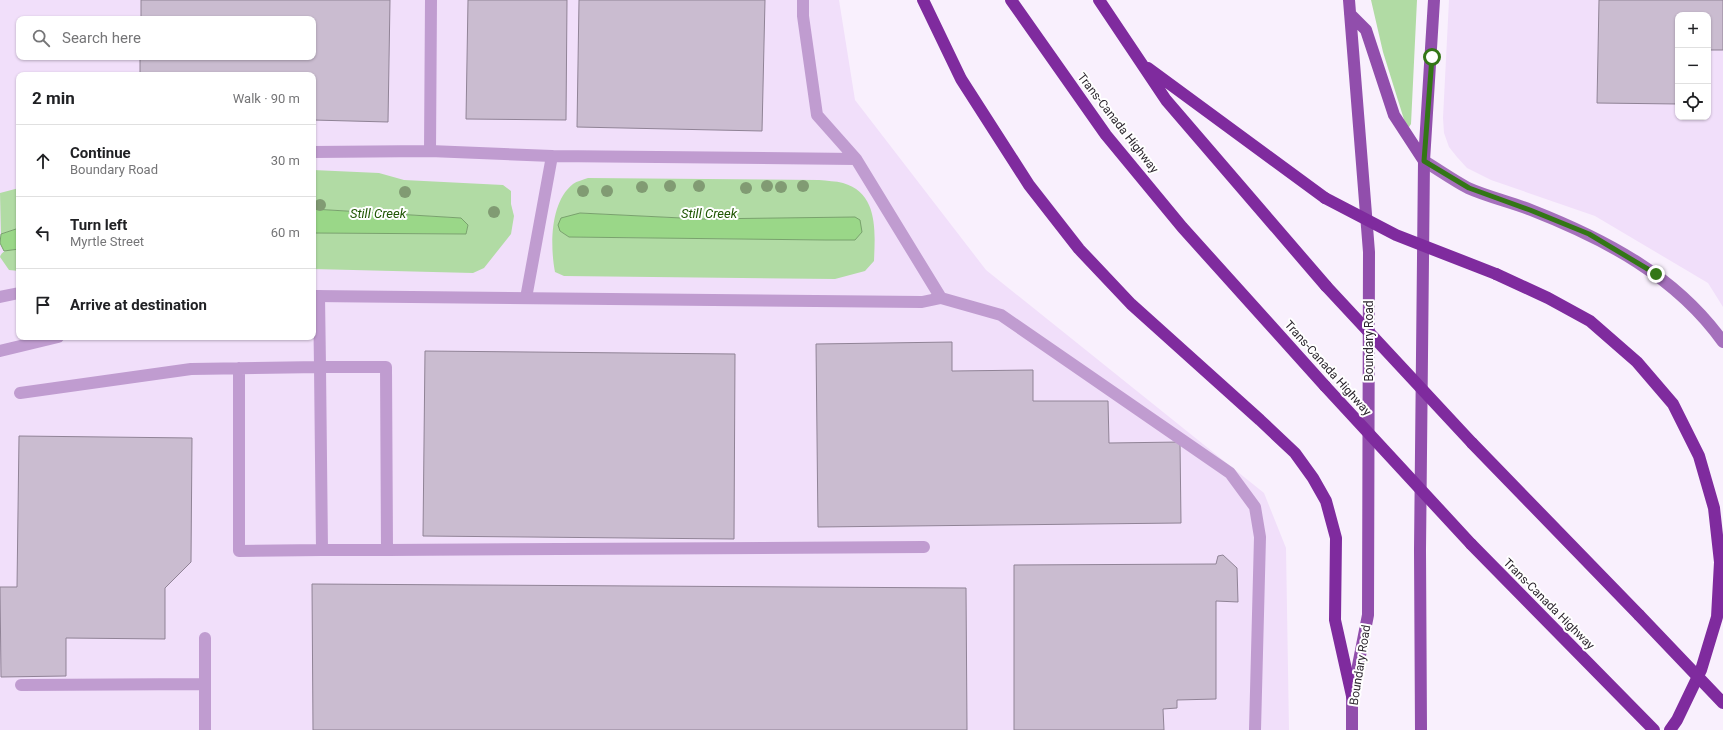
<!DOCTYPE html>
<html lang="en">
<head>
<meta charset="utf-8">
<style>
	:root { --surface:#fff; --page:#f2f2f2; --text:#202124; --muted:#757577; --line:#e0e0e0 }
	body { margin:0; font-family:Roboto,sans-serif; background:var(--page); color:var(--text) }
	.controls { position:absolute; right:12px; top:12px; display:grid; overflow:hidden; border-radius:8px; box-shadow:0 1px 3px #0004 }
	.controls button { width:36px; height:36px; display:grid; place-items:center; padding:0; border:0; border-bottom:1px solid var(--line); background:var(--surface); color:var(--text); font:20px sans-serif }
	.stop { position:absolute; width:12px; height:12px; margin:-9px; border:3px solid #337616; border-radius:50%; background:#fff }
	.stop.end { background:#337616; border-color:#fff; box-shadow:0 1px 4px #0008 }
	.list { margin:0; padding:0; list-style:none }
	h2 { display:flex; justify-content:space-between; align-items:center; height:52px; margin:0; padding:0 16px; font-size:17px }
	h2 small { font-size:13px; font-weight:400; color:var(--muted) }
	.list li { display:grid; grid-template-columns:26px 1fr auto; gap:12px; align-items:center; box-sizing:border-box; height:72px; padding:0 16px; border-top:1px solid var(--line) }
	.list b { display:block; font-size:15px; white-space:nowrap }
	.list p { margin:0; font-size:13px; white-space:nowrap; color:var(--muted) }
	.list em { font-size:13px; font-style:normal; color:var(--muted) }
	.icon { flex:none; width:22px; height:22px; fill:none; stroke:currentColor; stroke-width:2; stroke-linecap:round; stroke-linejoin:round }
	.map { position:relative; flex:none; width:1723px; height:730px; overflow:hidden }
	.search { position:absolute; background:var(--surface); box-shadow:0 1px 3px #0004; left:16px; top:16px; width:300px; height:44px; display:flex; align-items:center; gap:10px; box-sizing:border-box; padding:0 14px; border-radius:8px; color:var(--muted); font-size:15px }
	.panel { position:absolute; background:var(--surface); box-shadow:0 1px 3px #0004; left:16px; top:72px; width:300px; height:268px; border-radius:8px }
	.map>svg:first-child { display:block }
</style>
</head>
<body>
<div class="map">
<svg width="1723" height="730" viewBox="0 0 1723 730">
	<rect width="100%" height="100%" fill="#f9f0fd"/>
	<path fill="#f1dffa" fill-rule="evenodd" d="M0 0H839L855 100 986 270 1264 493 1286 548 1289 730H0ZM19 19H313V57H19ZM19 75H313V337H19Z
		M1449 0H1723V307L1708 283 1595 216 1491 180 1467 168 1457 157 1449 147 1444 133 1443 118ZM1678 15H1708V117H1678Z"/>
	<path fill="#b1dba4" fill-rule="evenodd" d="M1371 0H1417L1411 124 1409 127 1406 126 1383 52Z
		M313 170 379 173 404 180 503 185 511 191V204L514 216 511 234 484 268 473 273 313 269V233L466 234 468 225 461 218 313 209Z
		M588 178 819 180C827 181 836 181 843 183 879 193 875 233 874 261L865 271 835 279 564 276 555 272C550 246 550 202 573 184 577 181 583 180 588 178ZM580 213 702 219 855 240 569 237 560 231Z
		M19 188V228L1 234 0 193Z
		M19 249V271L9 270 0 257C2 249 12 250 19 249Z"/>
	<path fill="#9ad788" stroke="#79a26d" d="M313 209 461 218 468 225 466 234 313 233Z
		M580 213 702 219 855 217 860 220 862 232 855 240H825L569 237 560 231 558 225 561 218Z
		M19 228V249L4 251 0 243 1 234Z"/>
	<path fill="#cabcd0" stroke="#908396" d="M141 0H390L388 122 313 120V75H140V57H313V19H141Z
		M468 0H567L566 120 466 119Z
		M579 0H765L762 131 577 127Z
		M1599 0H1723V50H1708V15H1678V104L1597 103Z
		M952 342V371L1033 370V401H1108L1109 443 1180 442 1181 523 818 527 816 344Z
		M425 351 735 354 734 539 423 536Z
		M19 436 192 438 191 562 165 588V639L66 638V676L1 677 0 587H17Z
		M1223 555 1237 568 1238 602 1216 601V699L1177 700V708L1163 709 1164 730H1014V565L1216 564 1218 556Z
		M312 584 966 588 967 730H313Z"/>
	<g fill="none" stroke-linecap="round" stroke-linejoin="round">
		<path stroke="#c09cd0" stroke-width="12" d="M803 0V16L817 115 856 159 941 298 1001 315 1230 473 1255 507 1260 537 1255 730
			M430 151 431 0
			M313 152 430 151 552 156 856 159
			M319 296 320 367H386L387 550 924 547
			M0 297 19 293
			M526 298 552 156
			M0 351 58 337
			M20 393 191 369 320 367 322 550 239 551V368
			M322 550H387
			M205 638V730
			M21 685 205 684"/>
		<path stroke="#c09cd0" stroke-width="12" d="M313 296 922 302 941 298"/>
		<path stroke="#a570bc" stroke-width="12" d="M1424 161C1439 170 1453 180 1468 188 1488 197 1511 202 1531 210 1605 239 1676 276 1723 342"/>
		<path stroke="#914eac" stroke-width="12" d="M1349 0 1369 252 1368 615 1352 696V730
			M1350 14 1366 30 1394 115 1424 161
			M1421 730 1420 550 1424 161 1434 0"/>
		<path stroke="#7f2b9e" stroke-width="12" d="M923 0 961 79 1029 185 1079 249 1131 304 1260 420 1295 453 1313 478 1326 501 1336 538 1335 620 1352 696
			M1011 0 1106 135 1182 227 1325 386
			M1099 0 1166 100 1326 286
			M1148 68 1325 198
			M1496 274 1548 298 1590 321 1637 362 1673 404 1699 456 1714 508 1720 562 1717 617 1701 670 1677 720 1670 730
			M1472 443 1639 615
			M1471 544 1654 730"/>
		<path stroke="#7f2b9e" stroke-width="12" d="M1325 198 1396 235 1496 274
			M1326 286 1472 443
			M1325 386 1471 544
			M1639 615 1723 703"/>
	</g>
	<g fill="#819b73">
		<circle cx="670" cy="186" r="6"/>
		<circle cx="699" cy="186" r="6"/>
		<circle cx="767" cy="186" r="6"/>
		<circle cx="803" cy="186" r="6"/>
		<circle cx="642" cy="187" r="6"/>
		<circle cx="781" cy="187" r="6"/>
		<circle cx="746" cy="188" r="6"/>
		<circle cx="583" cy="191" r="6"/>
		<circle cx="607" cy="191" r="6"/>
		<circle cx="405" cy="192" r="6"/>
		<circle cx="320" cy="205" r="6"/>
		<circle cx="494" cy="212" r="6"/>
	</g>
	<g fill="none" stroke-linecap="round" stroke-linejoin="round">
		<path stroke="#337616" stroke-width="5" d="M1432 57 1424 161 1469 188 1530 210 1589 234 1656 274"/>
	</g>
	<g text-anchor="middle" stroke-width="4" stroke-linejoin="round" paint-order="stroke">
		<g font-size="12" fill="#2c262e" stroke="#fff">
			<text transform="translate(1118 123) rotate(52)" y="4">Trans-Canada Highway</text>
			<text transform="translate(1369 341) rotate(-90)" y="4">Boundary Road</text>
			<text transform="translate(1328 368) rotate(48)" y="4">Trans-Canada Highway</text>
			<text transform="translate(1549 604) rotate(45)" y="4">Trans-Canada Highway</text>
			<text transform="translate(1360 665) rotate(-81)" y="4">Boundary Road</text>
		</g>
		<g font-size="13" font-style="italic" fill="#1f5603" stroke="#fff">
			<text x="378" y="218">Still Creek</text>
			<text x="709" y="218">Still Creek</text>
		</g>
	</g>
</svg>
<div class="controls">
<button>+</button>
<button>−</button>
<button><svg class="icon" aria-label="locate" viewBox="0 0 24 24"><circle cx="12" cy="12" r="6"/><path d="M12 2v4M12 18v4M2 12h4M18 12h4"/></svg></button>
</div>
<div class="stop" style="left:1432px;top:57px"></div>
<div class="stop end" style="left:1656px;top:274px"></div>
<div class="search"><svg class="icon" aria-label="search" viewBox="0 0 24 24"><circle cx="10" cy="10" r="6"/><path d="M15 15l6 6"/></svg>Search here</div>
<section class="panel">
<h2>2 min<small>Walk · 90 m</small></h2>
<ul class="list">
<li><svg class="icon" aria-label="ahead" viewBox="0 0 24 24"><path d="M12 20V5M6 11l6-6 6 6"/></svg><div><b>Continue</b><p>Boundary Road</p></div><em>30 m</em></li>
<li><svg class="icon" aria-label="left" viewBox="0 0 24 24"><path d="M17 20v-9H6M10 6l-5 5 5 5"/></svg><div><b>Turn left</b><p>Myrtle Street</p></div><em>60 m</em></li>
<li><svg class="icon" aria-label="arrive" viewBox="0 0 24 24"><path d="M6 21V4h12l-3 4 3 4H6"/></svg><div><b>Arrive at destination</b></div></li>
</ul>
</section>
</div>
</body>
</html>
